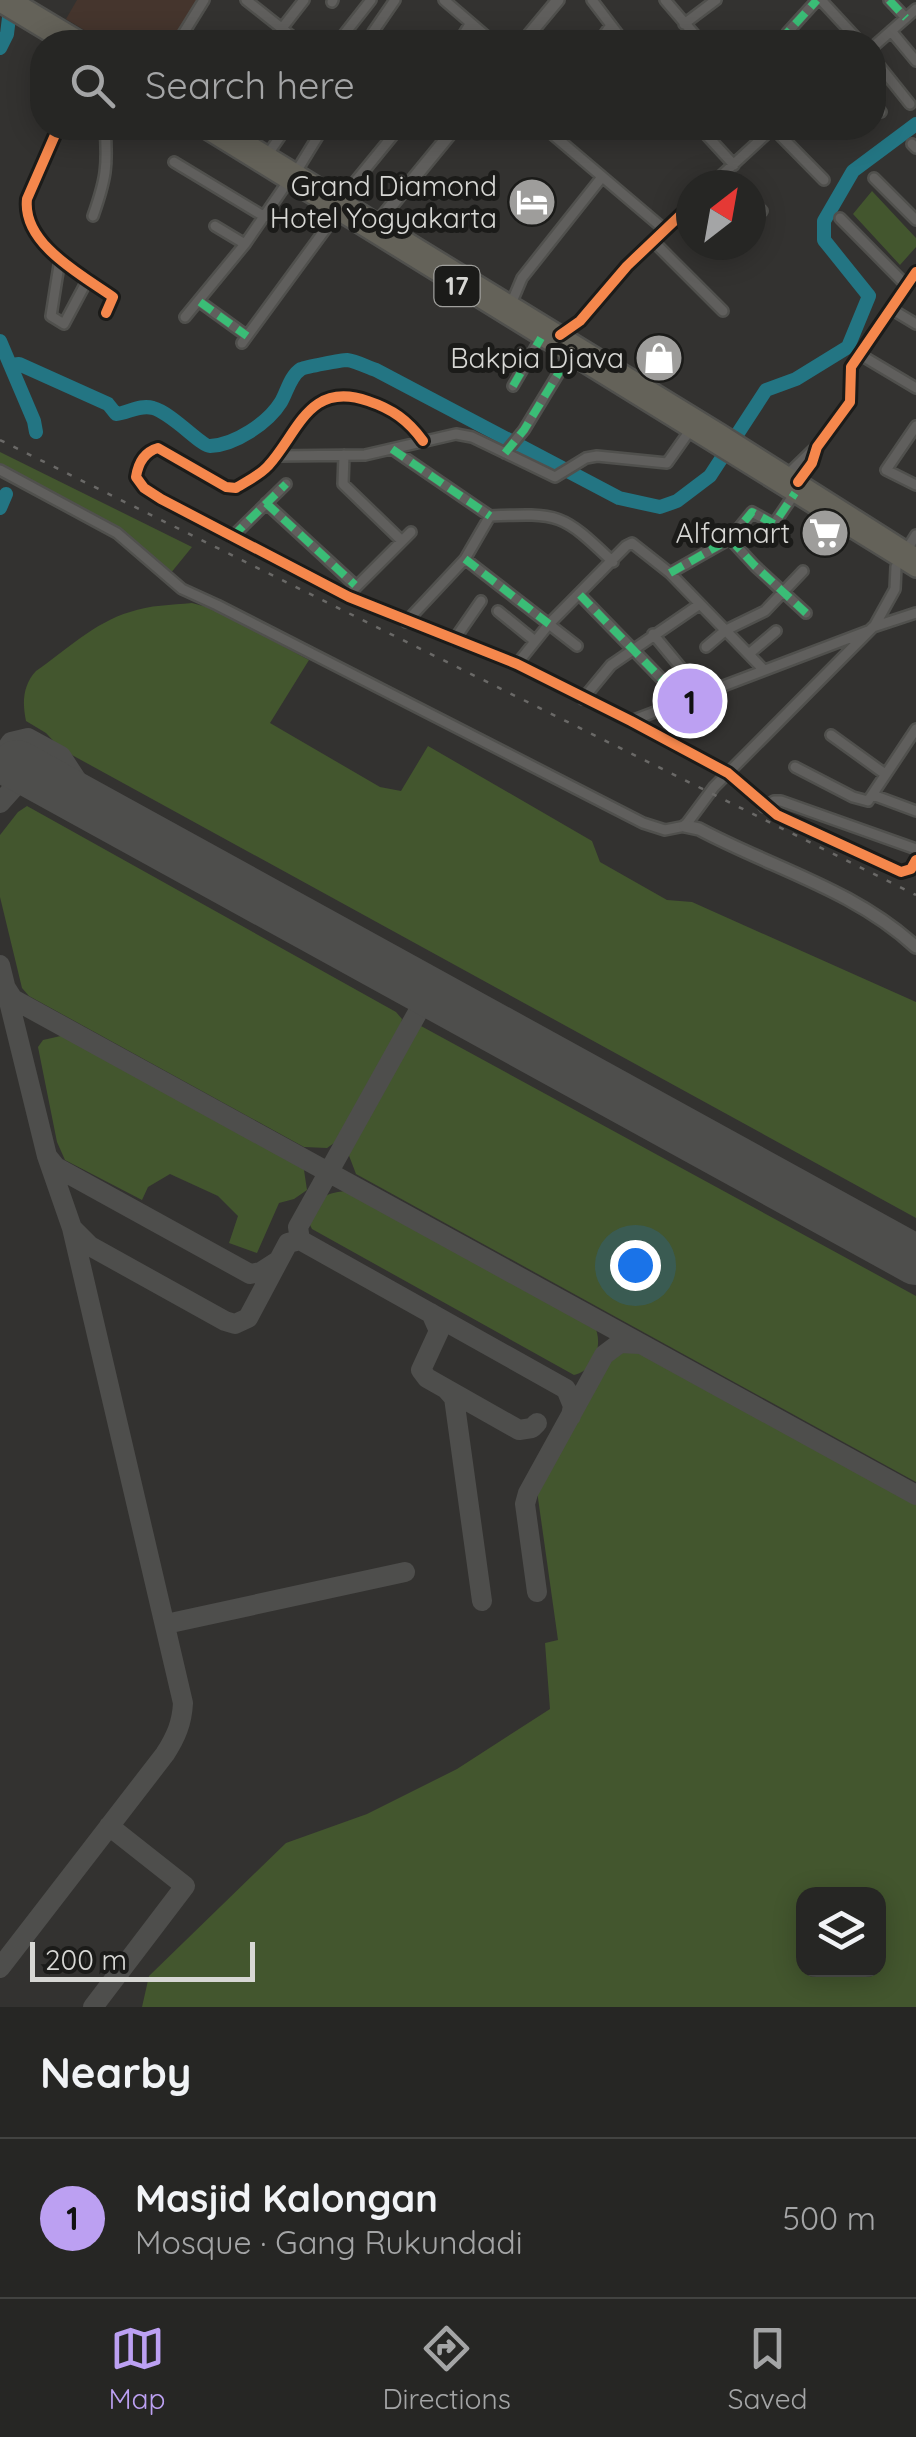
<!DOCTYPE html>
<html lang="en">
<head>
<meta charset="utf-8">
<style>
	:root { --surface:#262624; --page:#2e2e2c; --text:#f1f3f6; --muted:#a4a5a6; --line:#424341; --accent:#bca0f2 }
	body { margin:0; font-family:Quicksand,sans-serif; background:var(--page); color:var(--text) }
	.controls { position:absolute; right:30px; bottom:30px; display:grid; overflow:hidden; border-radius:20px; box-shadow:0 5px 25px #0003 }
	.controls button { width:90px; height:90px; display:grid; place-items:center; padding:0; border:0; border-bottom:2px solid var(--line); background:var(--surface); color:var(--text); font:50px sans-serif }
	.compass { position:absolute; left:676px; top:170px; width:90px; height:90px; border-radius:50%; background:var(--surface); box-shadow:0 5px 25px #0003; rotate:31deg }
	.scale { position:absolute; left:30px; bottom:25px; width:225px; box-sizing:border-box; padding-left:10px; border:5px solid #d7d7d4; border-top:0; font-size:28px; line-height:35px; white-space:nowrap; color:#d7d7d4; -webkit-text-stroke:8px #1b1b19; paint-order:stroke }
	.you { position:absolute; left:635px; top:1265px; width:35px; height:35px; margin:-25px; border:8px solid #fff; border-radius:50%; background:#1a73e8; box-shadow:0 0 0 15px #1a73e833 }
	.badge { display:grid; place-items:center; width:65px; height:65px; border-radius:50%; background:var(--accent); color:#111; font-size:32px; font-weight:700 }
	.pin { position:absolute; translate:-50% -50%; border:5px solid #fff; box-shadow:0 2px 10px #0006 }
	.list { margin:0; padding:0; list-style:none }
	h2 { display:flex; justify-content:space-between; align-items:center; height:130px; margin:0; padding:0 40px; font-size:42px }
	h2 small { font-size:32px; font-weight:400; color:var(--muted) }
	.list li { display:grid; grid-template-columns:65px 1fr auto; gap:30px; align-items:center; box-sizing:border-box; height:160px; padding:0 40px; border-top:2px solid var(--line) }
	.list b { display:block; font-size:38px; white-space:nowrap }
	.list p { margin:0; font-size:32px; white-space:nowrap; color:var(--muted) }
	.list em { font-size:32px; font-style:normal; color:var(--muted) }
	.icon { flex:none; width:55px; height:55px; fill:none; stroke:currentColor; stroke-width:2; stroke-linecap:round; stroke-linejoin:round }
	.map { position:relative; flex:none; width:916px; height:2007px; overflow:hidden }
	.search { position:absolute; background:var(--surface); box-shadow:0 5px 25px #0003; left:30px; right:30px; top:30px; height:110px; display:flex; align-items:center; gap:25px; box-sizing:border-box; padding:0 35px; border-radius:40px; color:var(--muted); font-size:38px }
	.sheet { height:290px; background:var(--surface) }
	nav { display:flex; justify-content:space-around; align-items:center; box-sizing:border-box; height:140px; border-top:2px solid var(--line); background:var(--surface); font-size:28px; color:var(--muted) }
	nav a { display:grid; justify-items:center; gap:5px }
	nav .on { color:var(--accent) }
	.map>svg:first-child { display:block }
</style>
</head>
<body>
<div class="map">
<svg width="916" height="2007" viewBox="0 0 916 2007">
	<rect width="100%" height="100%" fill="#333230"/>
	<path fill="#45352d" d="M77 0H202L176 42H104L66 19Z"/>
	<path fill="#43562e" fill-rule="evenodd" d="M872 191 916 238V247L900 265 853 214Z
		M0 452 192 547 170 574 122 533 0 466Z
		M192 603 214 609 309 660 270 723 380 787 401 791 428 746 592 841 600 862 667 900 692 902 916 1002V1218L61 749 46 733 26 721C22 702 23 685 36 671 65 651 95 622 130 612 150 605 171 605 192 603Z
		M27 806 396 1012 402 1019 400 1028 337 1141 327 1148 304 1147 29 996 22 988 0 897V835L18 812Z
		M421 1026 916 1296V1482L356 1174 348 1153 352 1141 416 1028Z
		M65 1035 295 1160 304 1170 307 1190 294 1199 279 1203 257 1253 229 1243 238 1216 218 1196 170 1174 148 1187 142 1200 65 1160 57 1142 38 1047 43 1040Z
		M346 1191 594 1325C604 1343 595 1370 574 1375L312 1229 308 1221C318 1200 322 1193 346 1191Z
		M631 1349 916 1503V2007H142L149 1976 286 1843 367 1814 457 1769 550 1709 545 1643 558 1640 537 1491 613 1354ZM804 1894H878V1970H804Z"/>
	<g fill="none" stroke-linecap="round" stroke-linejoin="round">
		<path stroke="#237583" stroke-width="14" d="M0 48 7 34 11 1
			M0 341 34 421 36 432
			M11 365 19 364 108 404 116 414C128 413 140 404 153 408 172 413 201 446 210 446 235 445 268 423 281 402 287 392 290 376 301 369 306 367 341 360 347 360 356 361 367 367 376 370L619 498 660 507 677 501 710 476 766 390 796 379 848 347 869 296 824 240V221L853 171 916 124
			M0 508 6 494"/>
		<path stroke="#4e4e4c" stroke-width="20" d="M43 780 17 784 5 776 1 757 11 742 28 738 61 756 95 808
			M0 803 17 784
			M0 965 47 1156 72 1228 183 1703C182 1723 176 1737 165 1754L0 1968
			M411 983 420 1000 419 1010
			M6 988 13 999 916 1495
			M47 1156 56 1167 250 1274 261 1272 278 1261
			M72 1228 90 1246 225 1321 235 1324 248 1318 288 1243 300 1240 566 1389 573 1406 571 1416
			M300 1240 298 1227 419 1010 427 1003 442 1000
			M431 1313 439 1331 421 1370 427 1378 519 1430 532 1428 537 1423
			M447 1390 454 1398 482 1601
			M537 1592 525 1504 528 1493 604 1355 620 1343 640 1344
			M166 1624 405 1572
			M93 2007 185 1886 109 1826"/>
		<path stroke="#4e4e4c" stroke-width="50" d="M17 765 916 1260"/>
		<g stroke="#50504d" stroke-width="14">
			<path id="minor" d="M246 0 299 42
				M444 0 493 42
				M592 0 624 42
				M665 0 701 42
				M821 0 860 42
				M889 0 906 18
				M332 2 333 0
				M684 24 716 0
				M283 27 304 0
				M891 31 916 61
				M373 32 395 0
				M178 42 204 0
				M338 42 371 0
				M459 42 470 24
				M599 42 611 25
				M793 42 787 33 817 0
				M874 46 916 9
				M874 59 910 104
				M874 103 881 112
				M58 128 27 199C22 244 82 275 113 297L106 313
				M545 128 665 230
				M700 128 734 165
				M773 128 824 180
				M912 144 916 148
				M268 154 286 128
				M174 162 265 217
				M296 172 323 128
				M723 174 734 185
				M874 178 916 220
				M711 185 773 128
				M341 199 399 128
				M751 201 762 211
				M93 216C106 179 108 166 105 128
				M840 218 906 285
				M215 226 245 244
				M654 242 723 311
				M60 259 51 316 64 324 88 279
				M200 302 247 336
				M511 304 522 278 602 177
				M891 309 916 324
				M185 317 245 244 289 180
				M560 335 580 321 627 266 691 205
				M242 343 338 212
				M859 354 916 388
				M513 386 541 338
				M916 426 886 470 916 485
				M423 441C408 420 392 409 368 401 308 380 298 434 268 466 260 475 247 481 236 488L226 487 158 448C144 452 138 464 136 477L144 488 161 499 349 597 517 664 631 721 728 773 777 815 901 872 911 869 916 860
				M392 449 490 516
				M505 453 524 430 569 356
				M344 455 343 484 402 541
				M276 456 365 455 456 434 472 437 555 477 586 458 597 456 667 463 691 429
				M0 470 117 533 182 589 217 605 643 823 665 830 685 826 714 787 873 627 916 613
				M787 475 815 448
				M798 482 812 463 817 447 850 402 851 367 916 272
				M266 503 355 585
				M490 516C560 513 562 513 613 562
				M232 537 286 484
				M730 539 755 566 806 613
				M465 559 577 646
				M670 573 730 539 752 512 774 524 795 493
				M353 590 411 532
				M580 595 682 700
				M498 611 535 641
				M406 622 465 559 490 516
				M875 625 895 589 896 567 916 535
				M653 634 701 692
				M454 640 481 601
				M706 647 726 630 765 611 803 571
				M750 653 776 631
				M517 664 549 624 626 546 632 543 670 573 762 668
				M583 699 611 665 700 604
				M631 721 868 631
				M831 735 885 774
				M795 767 853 797 868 801 916 729
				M873 795 916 811
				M764 807 774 801H781L916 849"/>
		</g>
		<g stroke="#50504d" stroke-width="16">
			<path id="tertiary" d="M523 42 558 0
				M378 222 455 128
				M685 826 699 829C774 869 853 889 916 947"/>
		</g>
		<g stroke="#50504d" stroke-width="20">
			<path id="trunk" d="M14 0 84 42
				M0 4 63 42
				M202 128 916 569
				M224 128 720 432 916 556"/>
		</g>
		<use href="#minor" stroke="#605f5d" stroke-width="9"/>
		<use href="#tertiary" stroke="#605f5d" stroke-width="11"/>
		<use href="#trunk" stroke="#646259" stroke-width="15"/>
		<path stroke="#6a6967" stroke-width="2.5" stroke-dasharray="5 10" stroke-linecap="butt" d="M0 440 916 895"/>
		<path stroke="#3abd76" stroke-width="8" stroke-dasharray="15 8" stroke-linecap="butt" d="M889 0 906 18
			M793 42 787 33 817 0
			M723 174 734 185
			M751 201 762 211
			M200 302 247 336
			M513 386 541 338
			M392 449 490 516
			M505 453 524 430 569 356
			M266 503 355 585
			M232 537 286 484
			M730 539 755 566 806 613
			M465 559 549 624
			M670 573 730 539 752 512 774 524 795 493
			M580 595 682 700"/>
		<g stroke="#1b1b19" stroke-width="16">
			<path id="cycleway" d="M58 128 27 199C22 244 82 275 113 297L106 313
				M560 335 580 321 627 266 691 205
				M423 441C408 420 392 409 368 401 308 380 298 434 268 466 260 475 247 481 236 488L226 487 158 448C144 452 138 464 136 477L144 488 161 499 349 597 517 664 631 721 728 773 777 815 901 872 911 869 916 860
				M798 482 812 463 817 447 850 402 851 367 916 272"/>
		</g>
		<use href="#cycleway" stroke="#f5874c" stroke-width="10"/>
	</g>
	<defs>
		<g id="hotel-disc" transform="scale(2.5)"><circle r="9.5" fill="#9e9d9b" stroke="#1b1b19"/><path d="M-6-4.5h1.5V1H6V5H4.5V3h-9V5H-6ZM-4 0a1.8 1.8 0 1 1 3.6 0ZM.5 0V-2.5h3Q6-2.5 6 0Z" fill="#fff"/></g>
		<g id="shop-disc" transform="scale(2.5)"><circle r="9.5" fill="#9e9d9b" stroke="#1b1b19"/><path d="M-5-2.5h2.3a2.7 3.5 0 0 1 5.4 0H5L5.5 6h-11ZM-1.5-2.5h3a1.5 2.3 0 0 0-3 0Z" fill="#fff"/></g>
		<g id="supermarket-disc" transform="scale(2.5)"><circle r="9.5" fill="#9e9d9b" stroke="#1b1b19"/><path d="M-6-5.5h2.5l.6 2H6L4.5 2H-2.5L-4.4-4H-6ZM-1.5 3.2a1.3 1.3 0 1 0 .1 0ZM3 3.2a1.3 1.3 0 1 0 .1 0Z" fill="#fff"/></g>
	</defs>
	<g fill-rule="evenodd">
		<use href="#hotel-disc" x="532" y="202"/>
		<use href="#shop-disc" x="659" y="358"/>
		<use href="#supermarket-disc" x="825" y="533"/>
	</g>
	<g text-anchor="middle" stroke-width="10" stroke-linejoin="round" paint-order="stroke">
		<rect fill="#1b1b19" stroke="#9f9f9c" stroke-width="2.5" x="434.5" y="266" width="45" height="40" rx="8"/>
		<g font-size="25" font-weight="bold" fill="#d7d7d4">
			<text x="457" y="295">17</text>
		</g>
		<g font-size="28" fill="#d7d7d4" stroke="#1b1b19" text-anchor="end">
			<text x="497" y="196">Grand Diamond<tspan x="497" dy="32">Hotel Yogyakarta</tspan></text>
			<text x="624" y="368">Bakpia Djava</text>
			<text x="790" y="543">Alfamart</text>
		</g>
	</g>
</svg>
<div class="controls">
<button><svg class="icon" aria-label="layers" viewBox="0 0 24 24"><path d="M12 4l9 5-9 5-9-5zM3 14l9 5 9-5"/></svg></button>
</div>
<svg class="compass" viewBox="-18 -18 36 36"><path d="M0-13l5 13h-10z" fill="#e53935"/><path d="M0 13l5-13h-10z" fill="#a4a5a6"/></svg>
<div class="scale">200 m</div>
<div class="you"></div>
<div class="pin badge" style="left:690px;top:701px">1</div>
<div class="search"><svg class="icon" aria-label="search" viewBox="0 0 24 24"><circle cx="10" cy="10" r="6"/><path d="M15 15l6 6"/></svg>Search here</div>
</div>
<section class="sheet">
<h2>Nearby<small></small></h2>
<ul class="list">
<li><span class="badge">1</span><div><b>Masjid Kalongan</b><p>Mosque · Gang Rukundadi</p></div><em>500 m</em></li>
</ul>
</section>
<nav>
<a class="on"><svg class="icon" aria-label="map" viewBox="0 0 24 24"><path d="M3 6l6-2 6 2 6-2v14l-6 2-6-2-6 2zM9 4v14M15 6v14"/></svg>Map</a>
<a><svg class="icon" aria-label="directions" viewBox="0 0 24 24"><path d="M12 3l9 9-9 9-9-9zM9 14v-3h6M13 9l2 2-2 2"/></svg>Directions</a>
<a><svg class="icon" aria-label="saved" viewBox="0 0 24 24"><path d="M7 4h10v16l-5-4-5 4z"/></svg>Saved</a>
</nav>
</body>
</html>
